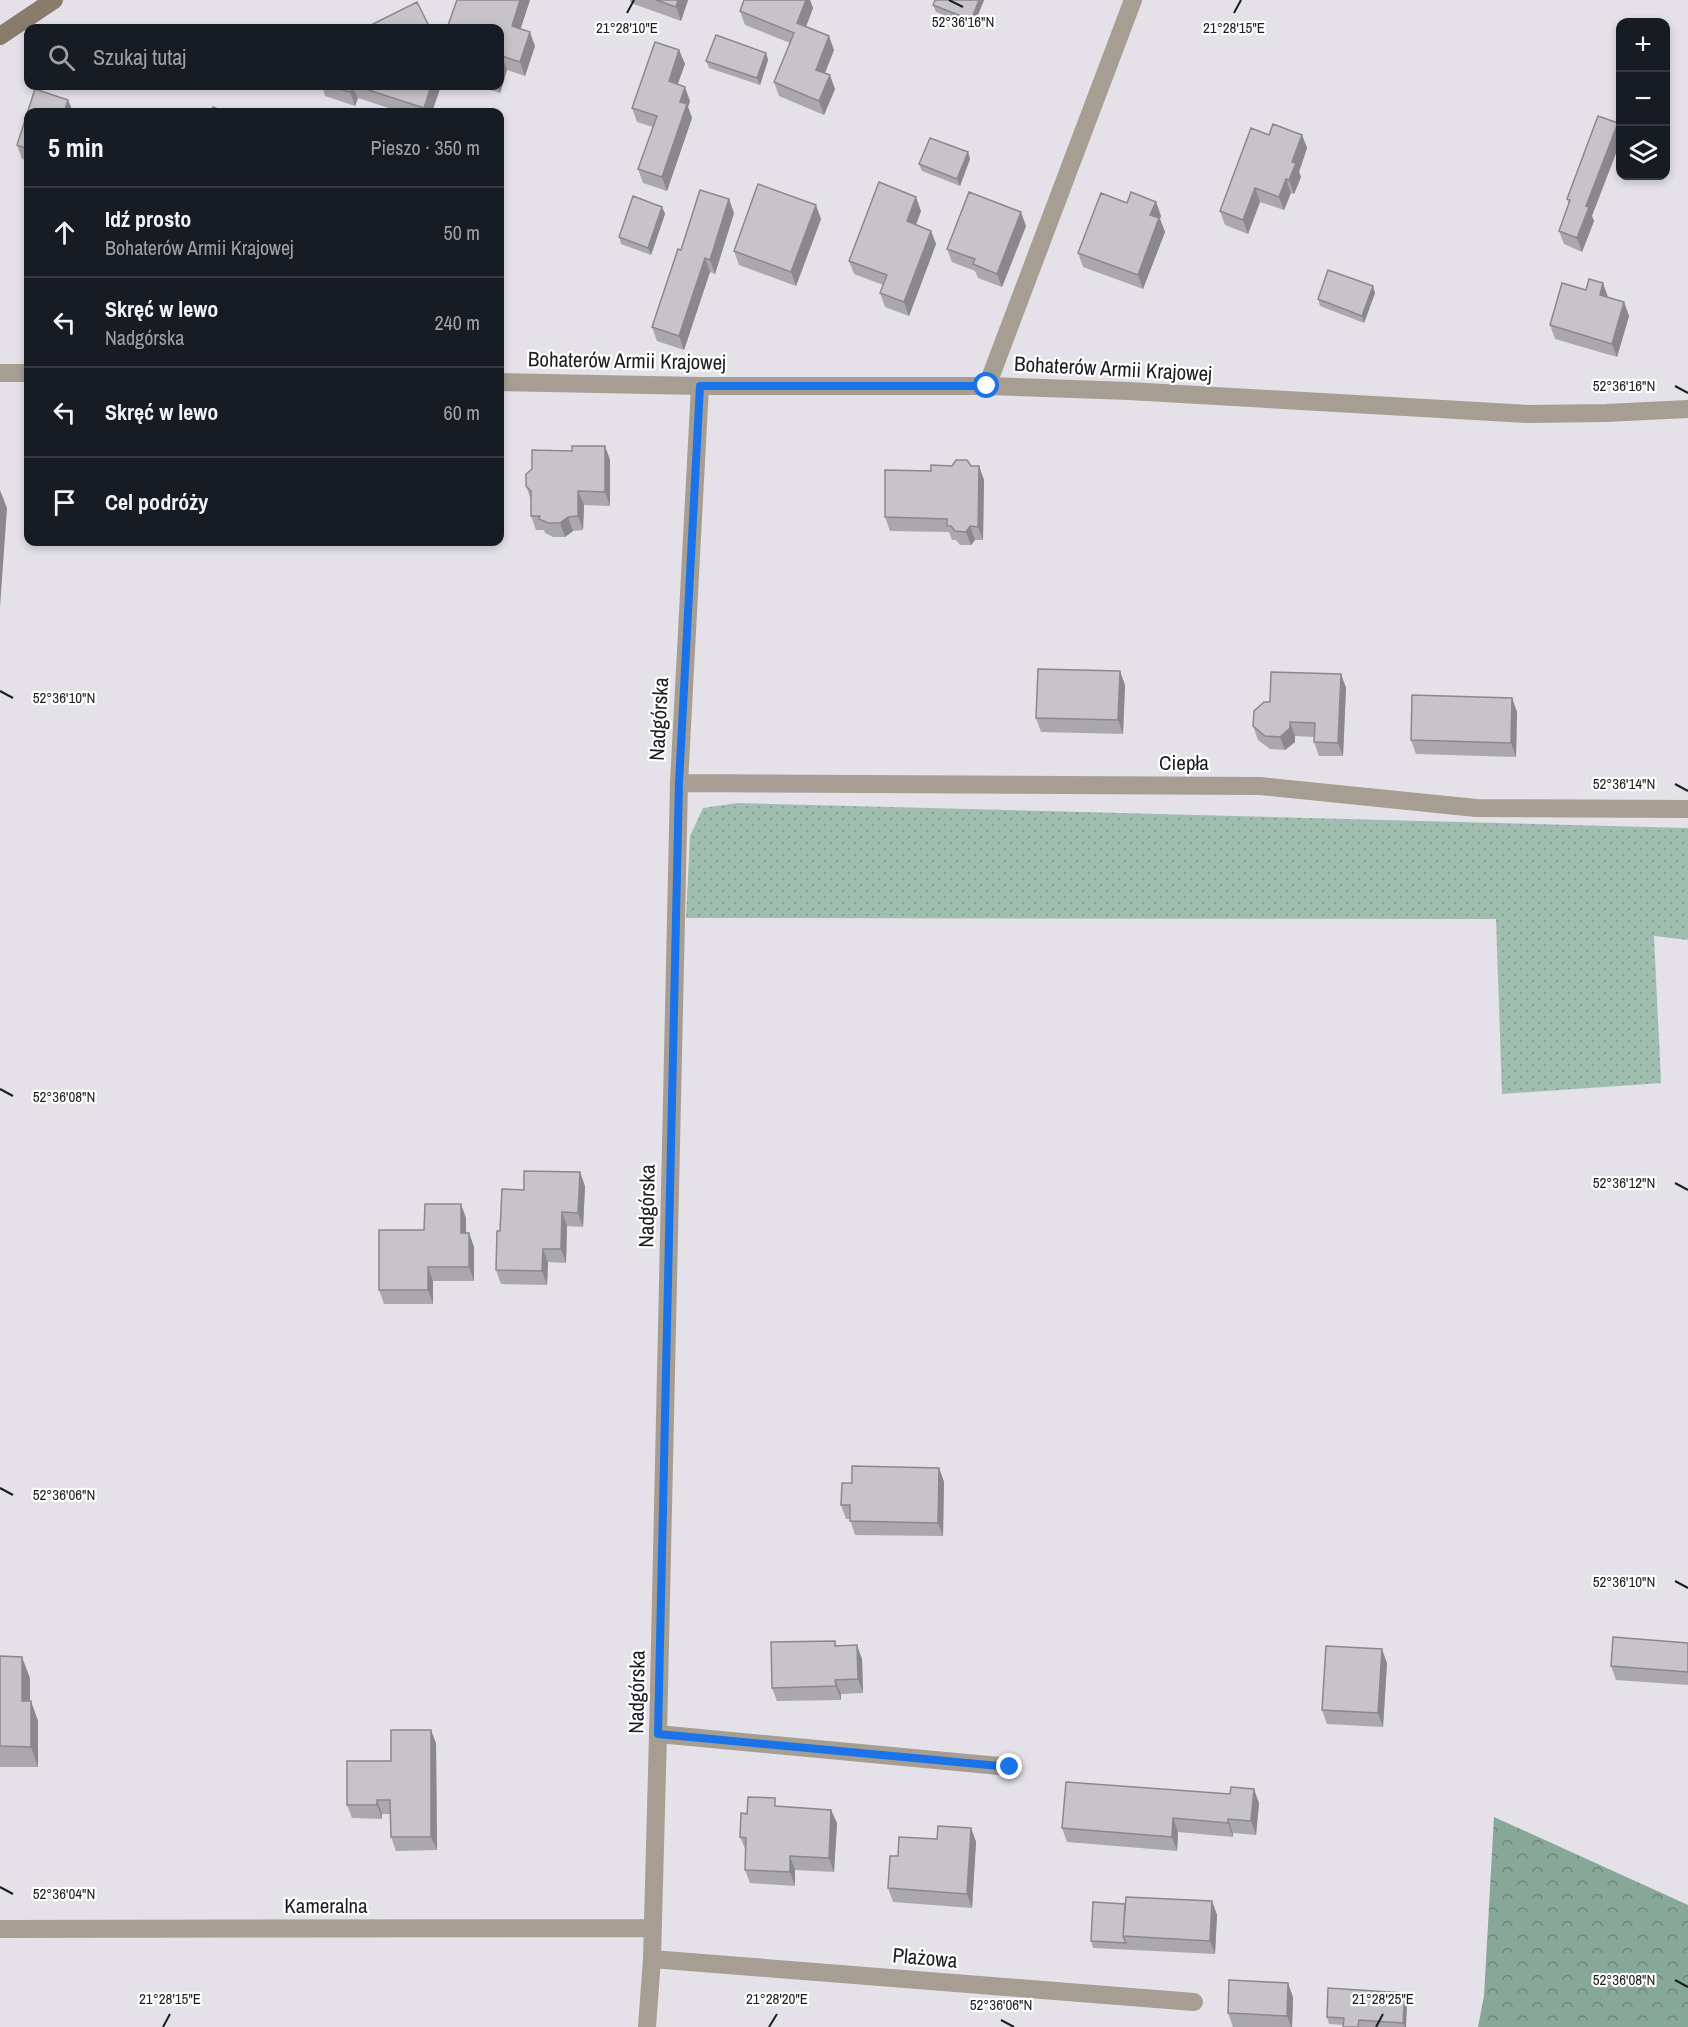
<!DOCTYPE html>
<html lang="pl">
<head>
<meta charset="utf-8">
<style>
	:root { --surface:#171b24; --page:#20242c; --text:#f1f3f6; --muted:#9ea1a6; --line:#363941 }
	body { margin:0; font-family:"Archivo Narrow",sans-serif; background:var(--page); color:var(--text) }
	.controls { position:absolute; right:18px; top:18px; display:grid; overflow:hidden; border-radius:12px; box-shadow:0 3px 9px #0003 }
	.controls button { width:54px; height:54px; display:grid; place-items:center; padding:0; border:0; border-bottom:2px solid var(--line); background:var(--surface); color:var(--text); font:30px sans-serif }
	.stop { position:absolute; width:18px; height:18px; margin:-14px; border:4px solid #1a73e8; border-radius:50%; background:#fff }
	.stop.end { background:#1a73e8; border-color:#fff; box-shadow:0 2px 6px #0008 }
	.list { margin:0; padding:0; list-style:none }
	h2 { display:flex; justify-content:space-between; align-items:center; height:78px; margin:0; padding:0 24px; font-size:26px }
	h2 small { font-size:20px; font-weight:400; color:var(--muted) }
	.list li { display:grid; grid-template-columns:39px 1fr auto; gap:18px; align-items:center; box-sizing:border-box; height:90px; padding:0 24px; border-top:2px solid var(--line) }
	.list b { display:block; font-size:22px; white-space:nowrap }
	.list p { margin:0; font-size:20px; white-space:nowrap; color:var(--muted) }
	.list em { font-size:20px; font-style:normal; color:var(--muted) }
	.icon { flex:none; width:33px; height:33px; fill:none; stroke:currentColor; stroke-width:2; stroke-linecap:round; stroke-linejoin:round }
	.map { position:relative; flex:none; width:1688px; height:2027px; overflow:hidden }
	.search { position:absolute; background:var(--surface); box-shadow:0 3px 9px #0003; left:24px; top:24px; width:480px; height:66px; display:flex; align-items:center; gap:15px; box-sizing:border-box; padding:0 21px; border-radius:12px; color:var(--muted); font-size:22px }
	.panel { position:absolute; background:var(--surface); box-shadow:0 3px 9px #0003; left:24px; top:108px; width:480px; height:438px; border-radius:12px }
	.map>svg:first-child { display:block }
</style>
</head>
<body>
<div class="map">
<svg width="1688" height="2027" viewBox="0 0 1688 2027">
	<defs>
		<pattern id="grass-dots" width="8" height="8" patternUnits="userSpaceOnUse" patternTransform="scale(1.5)"><rect width="8" height="8" fill="#9fbeaf"/><path d="M2 2h.1M6 6h.1" fill="none" stroke="#88a396" stroke-width="1.8" stroke-linecap="round"/></pattern>
		<pattern id="forest-crowns" width="20" height="18" patternUnits="userSpaceOnUse" patternTransform="scale(1.5)"><rect width="20" height="18" fill="#87a798"/><path d="M2 6a3 3 0 1 1 6 0M12 15a3 3 0 1 1 6 0" fill="none" stroke="#6e877b"/></pattern>
	</defs>
	<rect width="100%" height="100%" fill="#e4e1e8"/>
	<path fill="url(#grass-dots)" d="M738 803 1688 828V940L1654 936 1661 1083 1502 1094 1496 919 686 918 690 836 703 808Z"/>
	<path fill="url(#forest-crowns)" d="M1494 1817 1688 1905V2027H1478L1484 1996Z"/>
	<g fill="none" stroke-linecap="round" stroke-linejoin="round">
		<path stroke="#a79e93" stroke-width="18" d="M658 1734 1010 1767"/>
		<path stroke="#a79e93" stroke-width="18" d="M0 373H28
			M500 382 700 386H987L1129 391 1528 414 1606 413 1688 409
			M987 386 1133 0
			M679 783 1260 786 1476 808 1688 809
			M0 1929 652 1928
			M652 1959 1194 2002
			M647 2027 652 1959 658 1734 679 783 700 386"/>
		<path stroke="#8a7c6d" stroke-width="18" d="M0 36 54 0"/>
	</g>
	<path fill="#aaa8ad" d="M457 0H530L520 29 535 46 525 76 507 70 500 93 478 86H500Z
		M630 0H688L681 21 631 3Z
		M744 0H810L813 8 806 27 834 50 825 73 835 89 824 115 779 96 774 82 790 43 745 25 740 11Z
		M984 0 973 27 936 12 933 5Z
		M679 50 685 64 677 84 690 101 688 107 692 118 667 191 643 183 638 169 653 127 637 122 632 108Z
		M766 53 768 60 760 85 709 68 706 61Z
		M322 86H441L432 112H401L358 98 355 106 325 96Z
		M35 89 68 100 73 112H28V161L22 159 17 145Z
		M1598 116 1592 216 1594 221 1582 252 1564 244 1559 231 1569 205 1567 199Z
		M1269 135H1302L1307 148 1299 172 1301 177 1294 194 1291 193 1284 210 1260 202 1248 234 1225 225 1220 211Z
		M968 152 970 159 960 186 922 171 919 164Z
		M1156 202 1161 216 1160 219 1165 232 1143 289 1083 267 1078 253 1127 203Z
		M662 207 665 214 651 255 621 244 619 237Z
		M921 211 916 225 931 231 936 244 909 316 885 307 880 293 883 285 854 274 849 261Z
		M734 213 715 274 710 272 684 350 657 341 652 327 681 250Z
		M821 219 796 286 739 265 734 251Z
		M1026 226 1002 287 978 278 975 271 952 262 947 249Z
		M1375 293 1364 323 1320 306 1318 299Z
		M1608 297 1624 302 1629 316 1617 357 1555 339 1550 325Z
		M605 446 610 460V506L584 505 583 530 573 531 565 537H553L545 533 544 530H536L531 516V500L526 486 572 451Z
		M971 466H979L984 480 983 540H975L971 545H960L956 540H952L949 532 890 531 885 517 931 471Z
		M1341 674 1346 688 1343 756H1319L1314 742V737L1295 736V742L1285 750 1270 749 1258 740 1253 726 1270 702Z
		M1125 685 1123 734 1041 732 1036 718Z
		M1512 698 1517 712 1516 757 1416 754 1411 740Z
		M585 1186 583 1227 567 1226 566 1263 548 1262 547 1285 501 1284 496 1270 500 1231 524 1190Z
		M466 1218V1233H469L474 1247V1281H433V1304H384L379 1290 424 1230Z
		M939 1468 944 1482 943 1536 855 1535 850 1519H846L841 1505 852 1483Z
		M835 1641 837 1646 862 1659 863 1693 841 1694V1700L777 1701 772 1688Z
		M1688 1643V1685L1616 1680 1611 1666Z
		M0 1656 30 1678V1701L38 1721V1767H0Z
		M1387 1663 1383 1727 1327 1724 1322 1710Z
		M436 1743 437 1850 396 1851 391 1837V1814H382V1819L352 1818 347 1805 391 1761Z
		M1259 1803 1256 1835 1233 1833V1837L1178 1832 1177 1851 1067 1842 1062 1828Z
		M778 1806 831 1810 837 1823 834 1872 795 1870V1886L750 1883 745 1870 746 1851 740 1837 747 1814Z
		M971 1828 976 1842 972 1908 893 1902 888 1888 898 1856 937 1839Z
		M1212 1901 1217 1915 1215 1954 1093 1948 1091 1941 1125 1904Z
		M1293 1997 1292 2027H1233L1228 2013Z
		M1407 2000 1406 2027H1343V2025L1329 2024 1327 2017Z"/>
	<path fill="#8b888d" d="M520 0H530L517 40 512 26Z
		M678 0H688L681 21 676 7Z
		M806 0H810L813 8 802 37 797 23Z
		M979 0H984L973 27 971 20Z
		M530 32 535 46 525 76 520 62Z
		M829 36 834 50 821 83 816 70Z
		M679 50 685 64 674 95 669 81Z
		M766 53 768 60 760 85 757 78Z
		M502 56 507 70 500 93 497 86H500V65Z
		M830 75 835 89 824 115 819 101Z
		M352 86 358 98 355 106 350 92Z
		M431 86H441L432 112H426L424 108Z
		M685 87 690 101 688 107 692 118 667 191 662 177 680 102Z
		M68 100 73 112H64Z
		M1618 123 1620 132V143L1592 216 1594 221 1582 252 1577 238 1586 206Z
		M1302 135 1307 148 1299 172 1301 177 1294 194 1289 180 1292 162Z
		M968 152 970 159 960 186 957 179Z
		M1286 179 1291 193 1284 210 1279 197Z
		M1255 188 1260 202 1248 234 1243 220Z
		M916 197 921 211 912 235 907 221Z
		M729 199 734 213 715 274 710 260Z
		M1156 202 1161 216 1160 219 1165 232 1143 289 1138 275 1150 215Z
		M816 205 821 219 796 286 791 272Z
		M662 207 665 214 651 255 648 248Z
		M1021 212 1026 226 1002 287 997 274Z
		M931 231 936 244 909 316 904 302Z
		M705 258 710 272 684 350 679 336Z
		M1603 283 1608 297 1600 295Z
		M1373 286 1375 293 1364 323 1362 316Z
		M1624 302 1629 316 1617 357 1612 344Z
		M605 446 610 460V506L605 492Z
		M979 466 984 480 983 540 978 527Z
		M0 490 7 508 0 607Z
		M578 491 584 505 583 530 578 516Z
		M568 517 573 531 565 537 560 523Z
		M970 526 975 540 971 545 966 532Z
		M1120 671 1125 685 1123 734 1118 720Z
		M1341 674 1346 688 1343 756 1338 743Z
		M1512 698 1517 712 1516 757 1511 743Z
		M1290 722 1295 736V742L1285 750 1280 737Z
		M580 1172 585 1186 583 1227 578 1213Z
		M461 1204 466 1218V1247L461 1233Z
		M562 1212 567 1226 566 1263 561 1249Z
		M469 1233 474 1247V1281L469 1267Z
		M543 1249 548 1262 547 1285 542 1271Z
		M428 1267 433 1281V1304L428 1290Z
		M939 1468 944 1482 943 1536 938 1523Z
		M857 1645 862 1659 863 1693 858 1679Z
		M1382 1649 1387 1663 1383 1727 1378 1713Z
		M22 1657 30 1678V1721L22 1701Z
		M835 1680 841 1694V1700L836 1686Z
		M31 1701 38 1721V1767L31 1747Z
		M431 1730 436 1743 437 1850 431 1837Z
		M1254 1789 1259 1803 1256 1835 1251 1821Z
		M377 1800 382 1814V1819L377 1805Z
		M831 1810 837 1823 834 1872 829 1858Z
		M1173 1818 1178 1832 1177 1851 1172 1837Z
		M1228 1819 1233 1833V1837L1228 1823Z
		M971 1828 976 1842 972 1908 967 1894Z
		M790 1856 795 1870V1886L790 1872Z
		M1212 1901 1217 1915 1215 1954 1210 1941Z
		M1288 1983 1293 1997 1292 2027H1291L1287 2016Z
		M1405 1993 1407 2000 1406 2027H1405L1403 2023Z"/>
	<path fill="#c6c3c9" stroke="#8b888d" stroke-width="1.5" d="M457 0H520L512 26 530 32 520 62 502 56 500 65V28H447Z
		M656 0H678L676 7Z
		M744 0H806L797 23 829 36 816 70 830 75 819 101 774 82 794 33 740 11Z
		M935 0H979L971 20 933 5Z
		M417 2 430 28H432H365Z
		M716 35 766 53 757 78 706 61Z
		M655 42 679 50 669 81 685 87 680 102 687 104 662 177 638 169 657 116 632 108Z
		M330 86H352L350 92Z
		M356 86H431L424 108Z
		M35 89 68 100 64 112H28V149L17 145Z
		M213 107 226 112H211Z
		M1598 116 1618 123 1586 206 1589 207 1577 238 1559 231 1570 200 1567 199Z
		M1273 124 1302 135 1292 162 1296 163 1289 180 1286 179 1279 197 1255 188 1243 220 1220 211 1251 128 1269 135Z
		M930 138 968 152 957 179 919 164Z
		M879 182 916 197 907 221 931 231 904 302 880 293 887 275 849 261Z
		M758 184 816 205 791 272 734 251Z
		M700 190 729 199 710 260 705 258 679 336 652 327 678 249 681 250Z
		M969 192 1021 212 997 274 973 264 975 259 947 249Z
		M1131 192 1156 202 1150 215 1159 218 1138 275 1078 253 1101 193 1127 203Z
		M633 196 662 207 648 248 619 237Z
		M1328 270 1373 286 1362 316 1318 299Z
		M1589 279 1603 283 1600 295 1624 302 1612 344 1550 325 1562 283 1586 290Z
		M572 446H605V492L578 491V516L568 517 560 523H548L539 519 540 516H531V491L526 486V474L532 469V450L572 451Z
		M956 460H967L971 466H979L978 527 970 526 966 532 955 531 951 526H947V519L885 517V470L931 471V465L952 466Z
		M1038 669 1120 671 1118 720 1036 718Z
		M1271 672 1341 674 1338 743 1314 742 1315 723 1290 722V728L1280 737 1265 736 1253 726 1254 711 1264 702H1270Z
		M1412 695 1512 698 1511 743 1411 740Z
		M524 1171 580 1172 578 1213 562 1212 561 1249H543L542 1271 496 1270 497 1231H500L502 1189 524 1190Z
		M425 1204H461V1233H469V1267H428V1290H379V1230H424Z
		M852 1466 939 1468 938 1523 850 1521V1505H841L842 1483H852Z
		M1613 1637 1688 1643V1672L1611 1666Z
		M835 1641V1646L857 1645 858 1679 835 1680 836 1686 772 1688 771 1642Z
		M1326 1646 1382 1649 1378 1713 1322 1710Z
		M0 1656 22 1657V1701H31V1747L0 1746Z
		M391 1730H431V1837H391L390 1800H377V1805H347V1761H391Z
		M1066 1782 1230 1794 1231 1787 1254 1789 1251 1821 1228 1819V1823L1173 1818 1172 1837 1062 1828Z
		M748 1797 775 1798V1806L831 1810 829 1858 790 1856V1872L745 1870 746 1838 740 1837 741 1813 747 1814Z
		M938 1826 971 1828 967 1894 888 1888 890 1856H898L899 1837 937 1839Z
		M1126 1897 1212 1901 1210 1941 1123 1936Z
		M1093 1902 1125 1904 1123 1936 1126 1943 1091 1941Z
		M1229 1980 1288 1983 1287 2016 1228 2013Z
		M1328 1988 1405 1993 1403 2023 1359 2020 1358 2027H1343L1344 2018 1327 2017Z"/>
	<g fill="none" stroke-linecap="round" stroke-linejoin="round">
		<path stroke="#1a73e8" stroke-width="8" d="M987 386H700L679 783 658 1734 1010 1767"/>
	</g>
	<path fill="none" stroke="#1d1c1f" stroke-width="2" d="M949 0 963 7M627 13 634 0M1234 13 1241 0M1675 386 1688 393M0 691 13 698M1675 784 1688 791M0 1089 13 1096M1675 1183 1688 1190M0 1488 13 1495M1675 1581 1688 1588M0 1887 13 1894M1675 1980 1688 1987M1001 2020 1014 2027M163 2027 170 2014M769 2027 777 2014M1376 2027 1383 2014"/>
	<g text-anchor="middle" stroke-width="4.5" stroke-linejoin="round" paint-order="stroke">
		<g font-size="21" fill="#1d1c1f" stroke="#fff">
			<text transform="translate(627 361) rotate(1)" y="7">Bohaterów Armii Krajowej</text>
			<text transform="translate(1113 369) rotate(3)" y="7">Bohaterów Armii Krajowej</text>
			<text transform="translate(659 719) rotate(-87)" y="7">Nadgórska</text>
			<text x="1184" y="770">Ciepła</text>
			<text transform="translate(647 1206) rotate(-89)" y="7">Nadgórska</text>
			<text transform="translate(637 1692) rotate(-89)" y="7">Nadgórska</text>
			<text x="326" y="1913">Kameralna</text>
			<text transform="translate(925 1958) rotate(5)" y="7">Plażowa</text>
		</g>
	</g>
	<g font-size="15" text-anchor="middle" fill="#1d1c1f" stroke="#fff" stroke-width="4.5" stroke-linejoin="round" paint-order="stroke">
		<text x="963" y="27">52°36'16"N</text>
		<text x="627" y="33">21°28'10"E</text>
		<text x="1234" y="33">21°28'15"E</text>
		<text x="1624" y="391">52°36'16"N</text>
		<text x="64" y="703">52°36'10"N</text>
		<text x="1624" y="789">52°36'14"N</text>
		<text x="64" y="1102">52°36'08"N</text>
		<text x="1624" y="1188">52°36'12"N</text>
		<text x="64" y="1500">52°36'06"N</text>
		<text x="1624" y="1587">52°36'10"N</text>
		<text x="64" y="1899">52°36'04"N</text>
		<text x="1624" y="1985">52°36'08"N</text>
		<text x="170" y="2004">21°28'15"E</text>
		<text x="777" y="2004">21°28'20"E</text>
		<text x="1383" y="2004">21°28'25"E</text>
		<text x="1001" y="2010">52°36'06"N</text>
	</g>
</svg>
<div class="controls">
<button>+</button>
<button>−</button>
<button><svg class="icon" aria-label="layers" viewBox="0 0 24 24"><path d="M12 4l9 5-9 5-9-5zM3 14l9 5 9-5"/></svg></button>
</div>
<div class="stop" style="left:987px;top:386px"></div>
<div class="stop end" style="left:1010px;top:1767px"></div>
<div class="search"><svg class="icon" aria-label="search" viewBox="0 0 24 24"><circle cx="10" cy="10" r="6"/><path d="M15 15l6 6"/></svg>Szukaj tutaj</div>
<section class="panel">
<h2>5 min<small>Pieszo · 350 m</small></h2>
<ul class="list">
<li><svg class="icon" aria-label="ahead" viewBox="0 0 24 24"><path d="M12 20V5M6 11l6-6 6 6"/></svg><div><b>Idź prosto</b><p>Bohaterów Armii Krajowej</p></div><em>50 m</em></li>
<li><svg class="icon" aria-label="left" viewBox="0 0 24 24"><path d="M17 20v-9H6M10 6l-5 5 5 5"/></svg><div><b>Skręć w lewo</b><p>Nadgórska</p></div><em>240 m</em></li>
<li><svg class="icon" aria-label="left" viewBox="0 0 24 24"><path d="M17 20v-9H6M10 6l-5 5 5 5"/></svg><div><b>Skręć w lewo</b></div><em>60 m</em></li>
<li><svg class="icon" aria-label="arrive" viewBox="0 0 24 24"><path d="M6 21V4h12l-3 4 3 4H6"/></svg><div><b>Cel podróży</b></div></li>
</ul>
</section>
</div>
</body>
</html>
